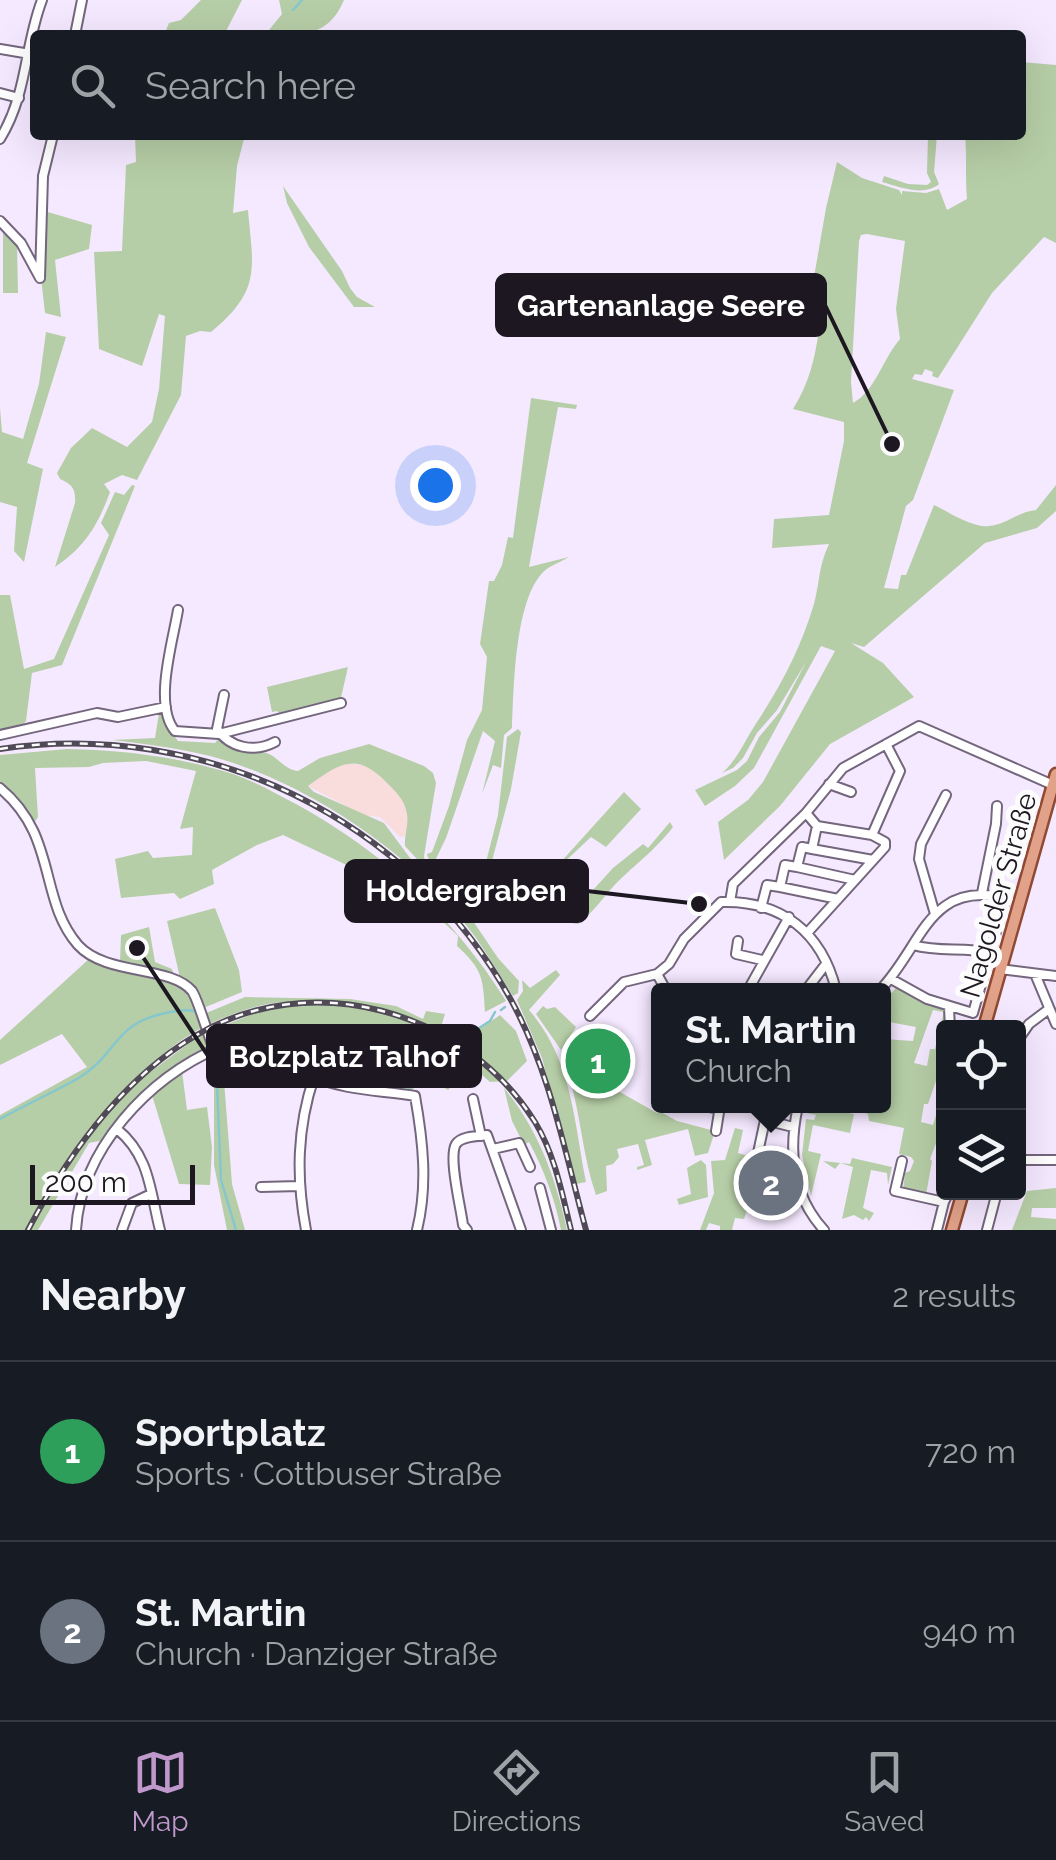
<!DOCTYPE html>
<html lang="en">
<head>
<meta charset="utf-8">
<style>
	:root { --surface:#171b24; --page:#242831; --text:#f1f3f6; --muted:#9ea1a6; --line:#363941; --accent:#bf99cc }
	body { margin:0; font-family:Raleway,sans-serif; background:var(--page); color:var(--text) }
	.controls { position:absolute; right:30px; bottom:30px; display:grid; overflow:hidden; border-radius:10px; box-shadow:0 10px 40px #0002 }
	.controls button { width:90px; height:90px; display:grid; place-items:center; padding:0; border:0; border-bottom:2px solid var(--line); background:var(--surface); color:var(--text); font:50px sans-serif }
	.scale { position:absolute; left:30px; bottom:25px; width:165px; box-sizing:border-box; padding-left:10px; border:5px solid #1c1721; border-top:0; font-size:28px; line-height:35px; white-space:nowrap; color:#1c1721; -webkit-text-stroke:8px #fcfcfc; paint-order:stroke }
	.you { position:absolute; left:435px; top:485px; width:35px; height:35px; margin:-25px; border:8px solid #fff; border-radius:50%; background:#1a73e8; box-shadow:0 0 0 15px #1a73e833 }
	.badge { display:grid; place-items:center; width:65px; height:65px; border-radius:50%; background:var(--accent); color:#fff; font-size:32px; font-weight:700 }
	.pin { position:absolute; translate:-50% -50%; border:5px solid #fff; box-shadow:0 2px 10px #0006 }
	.popup { position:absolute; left:651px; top:983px; width:240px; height:130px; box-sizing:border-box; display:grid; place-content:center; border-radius:10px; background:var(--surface); filter:drop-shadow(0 2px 8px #0005); font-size:32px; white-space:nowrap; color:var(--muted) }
	.popup b { font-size:38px; color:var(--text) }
	.popup::after { content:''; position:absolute; left:50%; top:100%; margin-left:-20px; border:20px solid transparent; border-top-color:var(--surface) }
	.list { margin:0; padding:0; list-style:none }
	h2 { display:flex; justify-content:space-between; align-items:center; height:130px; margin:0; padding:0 40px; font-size:42px }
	h2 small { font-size:32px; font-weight:400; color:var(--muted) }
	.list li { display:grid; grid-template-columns:65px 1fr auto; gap:30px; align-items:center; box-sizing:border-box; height:180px; padding:0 40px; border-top:2px solid var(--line) }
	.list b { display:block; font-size:38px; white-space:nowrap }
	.list p { margin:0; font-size:32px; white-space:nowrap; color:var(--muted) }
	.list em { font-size:32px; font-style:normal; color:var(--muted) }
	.icon { flex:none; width:55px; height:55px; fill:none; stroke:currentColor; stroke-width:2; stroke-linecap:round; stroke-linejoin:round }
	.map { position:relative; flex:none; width:1056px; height:1230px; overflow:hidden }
	.search { position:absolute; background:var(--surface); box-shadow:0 10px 40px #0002; left:30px; right:30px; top:30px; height:110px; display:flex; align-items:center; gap:25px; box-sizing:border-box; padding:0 35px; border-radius:10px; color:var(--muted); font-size:38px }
	.sheet { height:490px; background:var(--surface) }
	nav { display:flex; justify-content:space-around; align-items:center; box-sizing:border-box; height:140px; border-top:2px solid var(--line); background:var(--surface); font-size:28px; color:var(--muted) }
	nav a { display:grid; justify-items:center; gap:5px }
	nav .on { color:var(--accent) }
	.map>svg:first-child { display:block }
</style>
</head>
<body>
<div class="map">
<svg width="1056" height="1230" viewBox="0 0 1056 1230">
	<rect width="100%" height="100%" fill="#f5e9ff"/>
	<path fill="#f8dddc" d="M350 763 372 767 402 798 409 818 405 836 400 837 380 817 363 815 308 786 333 768Z"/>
	<path fill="#b6cea7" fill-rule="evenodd" d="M201 0H242L224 35H164L169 23 181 20Z
		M279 0H344C328 38 301 35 265 35L282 14Z
		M1021 62 1056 65V243L1044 237 992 293 938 378 932 376 933 372 925 369 922 375 915 374 912 379 954 390 913 500 906 506 884 588 898 589 901 575H906L934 505C949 512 972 528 989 526 1006 525 1017 512 1036 510L1056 485V511L1037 528 985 543 864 647 851 643 883 663 914 697 830 744 780 806 724 860 718 822 748 800 763 782 835 651 821 646 754 768 735 786 705 806 695 790 737 770 747 761 759 737 780 712 806 662 777 710 757 733 743 758 733 768 722 773C738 759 745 740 757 722 782 684 801 647 814 604 820 582 818 568 829 544L772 548 774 519 829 515 844 441V422L793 409C809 383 815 359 819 329L806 323 826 208 837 162 862 178 899 190 902 195V191L926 193 939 189 947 210 967 199C965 178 967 157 965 135H1021ZM867 234 905 241 896 309 900 339C882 360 876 390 853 403L851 382 859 241 861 235Z
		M135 135H245L237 166 233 213 248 210C253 268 262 290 211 332L200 331 186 336 181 395 137 480 122 475 104 484 110 492C98 525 85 547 55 567L75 503C76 489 72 484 60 479L57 473 71 448 92 428 127 447 152 422 159 389 165 316 159 314 142 366 99 349 94 252 122 251 126 165 136 162Z
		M928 135H937L934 172 939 184C924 197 900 187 882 182L884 176 908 184 927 185 931 182 927 173Z
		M283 186 342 271 350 288 357 297 375 307H354L309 247 287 203Z
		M41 210 92 225 89 249 55 260 61 317 45 313 41 278Z
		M3 227 17 246 18 293H3Z
		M46 332 66 337 27 463 43 469 24 562 14 551 17 507 0 502V408L2 432 23 439 39 384Z
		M531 398 577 405 576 409 558 407 529 567 569 557C563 561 554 564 548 568 514 592 514 689 512 728L504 735 501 768 493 765 482 794 495 741 483 731 446 838 433 865 449 892 433 875 427 854 432 852 449 806 467 740 482 710 487 657 480 644 489 581H494L502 565 508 537 513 538Z
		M132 485 135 486 62 665 32 673 26 721 20 728 0 732V595H10L24 669 54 659 109 535 101 523 115 492 124 495Z
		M348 667 340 702 281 716 277 711 272 712 267 687Z
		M162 711 168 727 178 741 215 743 219 738C234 751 252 747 269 754 281 760 284 769 298 771L320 758 369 744 424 766 433 773 436 783 424 856 426 869 405 846C404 835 409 824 407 814 405 802 399 795 391 787 358 752 344 760 308 786L314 792 384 823 410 858 471 918 498 958 519 981 518 993 513 996C501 977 489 957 476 938 419 857 306 781 210 756 178 748 145 744 112 740L155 738 159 713Z
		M518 729 521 732 511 789 478 914 475 905 498 815 507 737Z
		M67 749C124 750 179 757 233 774 256 782 275 793 296 804 382 851 454 917 506 1001L485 1012C483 978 483 970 457 946L458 936 419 899 414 906 353 868 283 835 257 845 212 870 214 884 180 899 174 893 121 898 115 859 148 851 153 858 192 855 193 827 180 829 196 771 146 761 103 763 89 767 35 768 38 817 34 823 25 809 0 785V755Z
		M624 792 641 809 606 847 591 837 541 884Z
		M670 822 673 827C652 854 632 866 611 889 600 902 591 914 578 924L564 922 613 868 643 844 648 848Z
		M215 908 239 970 242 992 201 1009 196 992 180 978 167 921Z
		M149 927 155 962 172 969 174 976 135 967 134 963 120 962 121 935Z
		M89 959 186 988 195 1000 199 1016 245 997 350 999 396 1006 423 1019 426 1011 445 1014 441 1027 465 1039 500 1015 516 1031 527 1061 507 1081 490 1082 472 1066 448 1090 424 1077 441 1047 438 1045 412 1091C342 1083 316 1081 263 1033L238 1035 184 1062 165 1076 104 1140 89 1143 38 1230H0V1115L87 1067 62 1034 0 1065V1040ZM283 1002 200 1035 149 1073C169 1036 242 1005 283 1002Z
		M556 970 560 975 529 1010C572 1059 574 1121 586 1182L576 1184 542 1058 517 1000 523 991 522 980 530 988Z
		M897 987 947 1011 943 1072H939L928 1104H924L921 1122 933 1125 943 1093V1125L930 1159 932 1161 926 1195 903 1190 905 1173 910 1171 914 1161 911 1157 899 1154 904 1128 869 1121 868 1114 863 1112 864 1106H884V1039L913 1041 916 1027 884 1021 886 1009 884 1001ZM933 1010 944 1012 935 1049H930L927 1066 914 1063Z
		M543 1006 547 1009 555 1007 576 1027 561 1050 536 1014Z
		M588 1042 620 1060 609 1080 577 1062Z
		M222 1055 232 1184 245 1230H227L214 1165V1057Z
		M572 1065 657 1113 659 1111 677 1121 715 1131 708 1153 695 1156 688 1129 645 1140 652 1165 637 1170V1167L644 1165 638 1144 617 1149 619 1157 613 1164 606 1166 607 1191 596 1195C583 1158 581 1118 570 1079L573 1074 579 1079 577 1085 591 1093 597 1084 570 1068Z
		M182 1071 187 1110 207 1107 212 1147 210 1185 179 1184 152 1095Z
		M504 1088C538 1129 556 1178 567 1230H561C555 1199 544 1170 529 1142L524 1145 512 1121Z
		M808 1106 854 1114 850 1133 813 1125 808 1151 821 1154 811 1196 802 1155 806 1119 814 1120 816 1115 807 1113Z
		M735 1128 743 1130 738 1153 790 1168 800 1200 783 1204 788 1183 778 1169 758 1163 756 1171 750 1170 743 1181 739 1198 750 1201 744 1219 735 1218 732 1230H720V1226L709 1223 706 1230H700L714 1193 711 1161 725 1160Z
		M852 1158 892 1167 888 1185 887 1173 871 1170 863 1208 874 1213 869 1221 866 1217 863 1220 854 1215 842 1219 853 1167 840 1163 835 1169 823 1161 850 1164Z
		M701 1160 706 1165 708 1197 679 1205 677 1199 691 1194 687 1168Z
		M1056 1188V1208H1032L1031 1217 1056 1219V1230H1012L1027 1191Z"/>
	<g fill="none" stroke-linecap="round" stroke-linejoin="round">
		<path stroke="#86c7cd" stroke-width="2.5" d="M293 10 302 0
			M51 874 60 902
			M501 1010 505 1007
			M462 1039 490 1021 495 1012
			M216 1059 221 1180 236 1230
			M425 1079 435 1086 454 1049
			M408 1091 416 1075
			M0 1119C25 1105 52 1093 77 1079 120 1054 111 1022 171 1012 180 1011 185 1009 194 1011"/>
		<g stroke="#73667d" stroke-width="12">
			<path id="minor" d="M75 35 82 0
				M0 49 30 54
				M0 93 19 98
				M0 139C28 93 24 47 42 0
				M0 221 21 243 40 278
				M40 278 43 176 53 135
				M178 610C173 641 153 705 175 731L219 734 341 703
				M224 695 217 729C230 748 254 753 275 742
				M0 735 97 713 118 717 166 707
				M829 784 851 792
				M0 788C58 836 38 899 78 945 106 976 170 965 192 991 198 999 208 1036 214 1049
				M806 813 817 826 872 835 885 842V847L808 932
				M872 835 900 771 886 744
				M812 849 873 860
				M797 867 855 880
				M780 887 838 899
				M982 893 996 824 997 806
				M730 902 733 884 806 813 843 768 919 726 1053 785
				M761 908 767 885 780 887 785 865 797 867 802 847 812 849 817 826
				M935 914 919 859 921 844 946 795
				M738 941 736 954 762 960
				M913 945C941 953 963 946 991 953
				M1000 969 1056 976
				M657 974 666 990
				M1035 974 1056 1024
				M891 979 927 999 973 1013 1006 896
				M748 990 789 917
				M806 990 826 964
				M880 990C922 947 928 880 1005 898
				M949 1008 950 1028
				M590 1016 624 982 657 974 669 964 684 939 721 902C782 900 822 933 836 990
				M1018 1040 1029 1024 1049 1009
				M473 1099 481 1136
				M705 1106 720 1109
				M769 1106 765 1120 793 1127
				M798 1106C788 1151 792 1195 824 1230
				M117 1129C150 1156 150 1191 160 1230
				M716 1131 720 1106
				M493 1149 519 1143 530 1167
				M1018 1160H1056
				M902 1161 895 1191 944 1202 949 1192
				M756 1162 765 1120
				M261 1187 299 1186
				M540 1188 551 1230
				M76 1230C81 1149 148 1078 220 1047 230 1042 244 1034 256 1036 276 1040 292 1066 311 1075 344 1091 379 1090 415 1096 423 1141 428 1185 417 1230
				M122 1230 132 1203 151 1194
				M306 1230C296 1177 297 1128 314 1077
				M467 1230 463 1225C461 1208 448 1157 456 1144 461 1136 478 1136 487 1135L521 1230
				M937 1230 944 1202
				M987 1230 997 1192"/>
		</g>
		<g stroke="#904932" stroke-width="15">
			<path id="major" d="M984 1028 1056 774
				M952 1230 963 1192"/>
		</g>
		<use href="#minor" stroke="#fff" stroke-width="8"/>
		<use href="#major" stroke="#e2a289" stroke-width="10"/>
		<g stroke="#504a57" stroke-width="6">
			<path id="rail" d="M0 749C203 718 412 819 511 1000 550 1071 565 1153 586 1230
				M28 1230C67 1156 121 1080 195 1036 310 967 464 1009 535 1122 555 1155 562 1193 571 1230"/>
		</g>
		<use href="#rail" stroke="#fcfcfc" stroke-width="2.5" stroke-dasharray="8" stroke-linecap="butt"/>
	</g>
	<g text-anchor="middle" stroke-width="10" stroke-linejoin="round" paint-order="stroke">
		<g font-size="28" fill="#1c1721" stroke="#fcfcfc">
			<text transform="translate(998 895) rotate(-74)" y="10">Nagolder Straße</text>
		</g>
	</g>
	<path fill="none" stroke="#1c1721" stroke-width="4" d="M892 444L825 305M699 904L587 891M137 948L208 1056"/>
	<g fill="#1c1721" stroke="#fcfcfc" stroke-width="4">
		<circle cx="892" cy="444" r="10"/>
		<circle cx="699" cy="904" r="10"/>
		<circle cx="137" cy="948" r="10"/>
	</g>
	<g fill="#1c1721" stroke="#1c1721" stroke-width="4">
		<rect x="497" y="275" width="328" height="60" rx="10"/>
		<rect x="346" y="861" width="241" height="60" rx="10"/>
		<rect x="208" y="1026" width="272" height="60" rx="10"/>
	</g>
	<g font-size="30" text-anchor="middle" font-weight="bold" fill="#fff">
		<text x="661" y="316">Gartenanlage Seere</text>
		<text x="466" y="901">Holdergraben</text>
		<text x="344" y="1067">Bolzplatz Talhof</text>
	</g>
</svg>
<div class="controls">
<button><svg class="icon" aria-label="locate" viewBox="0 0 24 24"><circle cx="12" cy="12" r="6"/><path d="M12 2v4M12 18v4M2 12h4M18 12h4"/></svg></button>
<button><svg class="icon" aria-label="layers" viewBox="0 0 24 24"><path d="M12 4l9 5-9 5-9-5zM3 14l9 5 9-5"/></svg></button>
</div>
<div class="scale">200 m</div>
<div class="you"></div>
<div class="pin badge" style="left:598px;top:1061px;background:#2e9e5b">1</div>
<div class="pin badge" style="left:771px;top:1183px;background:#6b7280">2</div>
<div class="popup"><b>St. Martin</b>Church</div>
<div class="search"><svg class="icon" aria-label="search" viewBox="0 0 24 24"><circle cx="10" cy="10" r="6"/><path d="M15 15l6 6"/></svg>Search here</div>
</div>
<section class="sheet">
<h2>Nearby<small>2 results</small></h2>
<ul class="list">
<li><span class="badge" style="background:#2e9e5b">1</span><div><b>Sportplatz</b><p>Sports · Cottbuser Straße</p></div><em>720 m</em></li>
<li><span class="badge" style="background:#6b7280">2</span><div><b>St. Martin</b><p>Church · Danziger Straße</p></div><em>940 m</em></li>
</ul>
</section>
<nav>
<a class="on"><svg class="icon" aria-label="map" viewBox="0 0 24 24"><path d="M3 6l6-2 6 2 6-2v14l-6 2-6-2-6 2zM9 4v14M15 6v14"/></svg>Map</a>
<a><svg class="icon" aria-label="directions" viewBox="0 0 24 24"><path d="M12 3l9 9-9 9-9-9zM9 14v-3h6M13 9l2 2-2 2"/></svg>Directions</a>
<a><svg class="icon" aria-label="saved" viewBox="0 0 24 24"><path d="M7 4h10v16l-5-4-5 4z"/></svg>Saved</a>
</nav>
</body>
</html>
